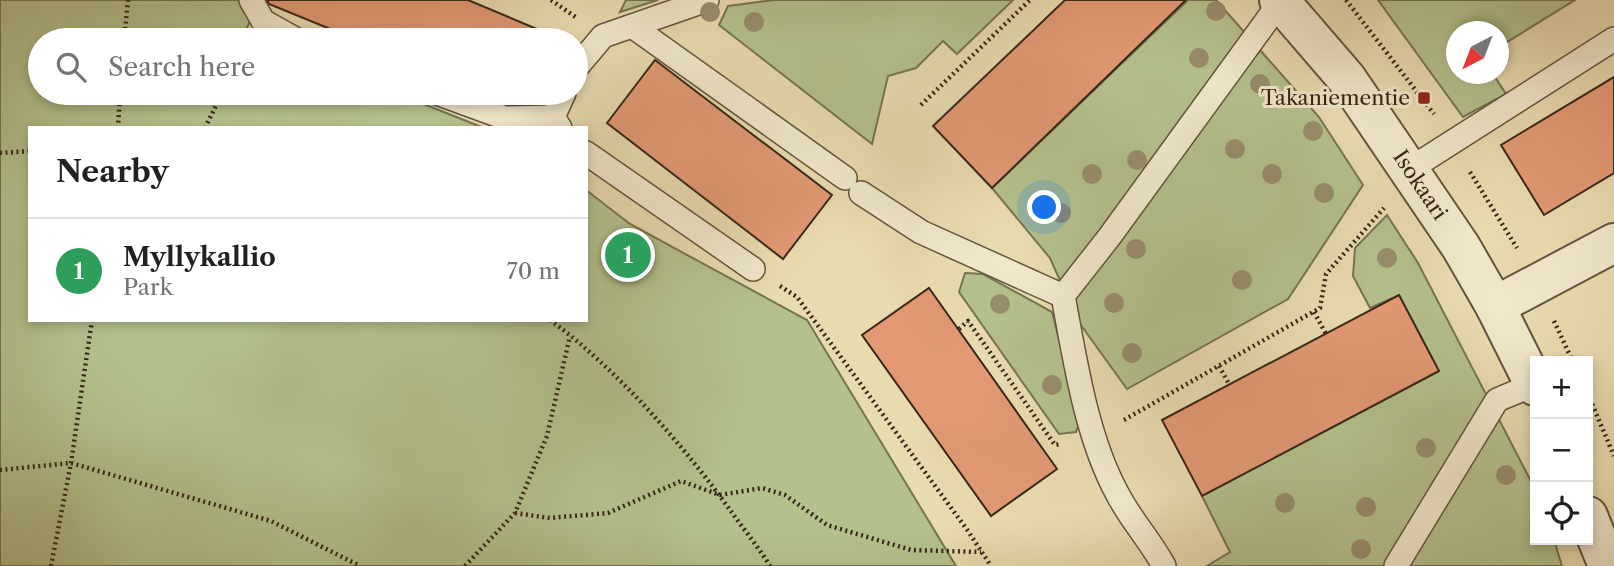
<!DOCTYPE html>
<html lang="en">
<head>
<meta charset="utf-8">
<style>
	:root { --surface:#fff; --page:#f6f6f6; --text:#202124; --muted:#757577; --line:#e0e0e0; --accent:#8f2418 }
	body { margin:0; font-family:"Libre Caslon Text",serif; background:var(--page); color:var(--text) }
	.controls { position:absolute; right:21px; bottom:21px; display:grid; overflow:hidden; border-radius:0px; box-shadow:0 4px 10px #0003 }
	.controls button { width:63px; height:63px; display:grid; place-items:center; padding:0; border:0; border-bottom:2px solid var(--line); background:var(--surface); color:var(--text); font:35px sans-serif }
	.compass { position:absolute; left:1446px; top:21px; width:63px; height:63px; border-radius:50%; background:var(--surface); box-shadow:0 4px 10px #0003; rotate:222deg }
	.you { position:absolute; left:1045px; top:208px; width:24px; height:24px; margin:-18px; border:5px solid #fff; border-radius:50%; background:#1a73e8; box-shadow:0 0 0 10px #1a73e833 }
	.badge { display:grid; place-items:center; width:46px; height:46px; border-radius:50%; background:var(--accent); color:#fff; font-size:23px; font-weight:700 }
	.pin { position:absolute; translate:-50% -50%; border:4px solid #fff; box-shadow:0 2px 7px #0006 }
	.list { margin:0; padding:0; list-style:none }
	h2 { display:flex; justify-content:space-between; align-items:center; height:91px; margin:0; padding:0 28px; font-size:30px }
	h2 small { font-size:23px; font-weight:400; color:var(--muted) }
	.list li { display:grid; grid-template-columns:46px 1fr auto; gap:21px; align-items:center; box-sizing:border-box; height:105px; padding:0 28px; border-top:2px solid var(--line) }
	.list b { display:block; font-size:26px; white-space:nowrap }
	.list p { margin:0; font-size:23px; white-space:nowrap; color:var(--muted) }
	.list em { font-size:23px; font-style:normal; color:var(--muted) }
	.icon { flex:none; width:38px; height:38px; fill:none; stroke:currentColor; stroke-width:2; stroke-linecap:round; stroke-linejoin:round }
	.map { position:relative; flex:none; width:1614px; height:566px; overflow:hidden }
	.search { position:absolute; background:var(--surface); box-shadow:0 4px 10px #0003; left:28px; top:28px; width:560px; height:77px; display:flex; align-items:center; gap:18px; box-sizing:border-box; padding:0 24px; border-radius:38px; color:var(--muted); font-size:26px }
	.panel { position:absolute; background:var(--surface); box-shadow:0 4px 10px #0003; left:28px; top:126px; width:560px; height:196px; border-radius:0px }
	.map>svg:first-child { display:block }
</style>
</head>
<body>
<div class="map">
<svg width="1614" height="566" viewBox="0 0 1614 566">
	<rect width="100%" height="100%" fill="#e9dbb0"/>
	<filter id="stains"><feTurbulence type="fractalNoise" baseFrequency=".00286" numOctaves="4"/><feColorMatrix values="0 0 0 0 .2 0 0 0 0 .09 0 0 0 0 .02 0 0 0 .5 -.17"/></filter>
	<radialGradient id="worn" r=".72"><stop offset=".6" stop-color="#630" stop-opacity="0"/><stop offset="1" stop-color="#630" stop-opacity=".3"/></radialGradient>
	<path fill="#b4c18d" stroke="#767452" stroke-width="2" d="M0 0H260L245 32 265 40H40V93H396L484 128H30V320H586V190L630 224 807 320 956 566H0Z
		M626 0H658L620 12Z
		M774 0H1013L957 54 943 41 916 68 888 76 872 144 719 25 728 6Z
		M1188 0H1216L1319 117 1363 185 1288 299 1127 389 1078 321 1050 258 992 188Z
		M1378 0H1575L1499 47 1498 32H1456V74H1493L1506 94 1463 117Z
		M1387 215 1418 263 1535 489V540H1554L1562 566H1207L1230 552 1202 496 1439 371 1399 295 1370 308 1353 276 1355 248Z
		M965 273 983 274 1052 312 1080 421 1076 432 1059 434 959 292Z"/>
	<path fill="#e29974" stroke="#372718" stroke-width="2" d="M267 0H468L563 40H357L269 4Z
		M1065 0H1186L992 188 933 126Z
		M655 60 832 195 783 259 607 123Z
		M1614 77V173L1544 215 1501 145Z
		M929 288 1057 469 991 516 862 335Z
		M1399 295 1439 371 1202 496 1162 420Z"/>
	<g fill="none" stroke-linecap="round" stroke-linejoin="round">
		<g stroke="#64543e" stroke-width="26">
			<path id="service" d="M251 0 263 21 297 40
				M632 26 845 178
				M576 68 603 36 707 0
				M437 93 505 118 553 117 560 128
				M553 117 564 93
				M586 153 753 269
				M1410 169 1614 39
				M861 193 921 232 1063 296C1075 359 1086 436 1117 493 1130 519 1150 540 1164 566
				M1063 296 1110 236 1281 1
				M1396 566 1497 400 1535 384"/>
		</g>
		<g stroke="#64543e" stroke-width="42">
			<path id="minor" d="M1495 306 1614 243"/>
		</g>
		<g stroke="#64543e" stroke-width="42">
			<path id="tertiary" d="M1279 0 1347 79 1461 247 1495 306 1535 386
				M1588 516 1608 566"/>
		</g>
		<path stroke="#372718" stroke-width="4.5" stroke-dasharray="2 3.5" stroke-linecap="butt" d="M551 0 577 18
			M1346 0 1434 114
			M124 40 128 0
			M921 105 1030 0
			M118 128 120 93
			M205 128 222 93
			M0 153 30 151
			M1470 172 1517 248
			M780 286 797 297 968 531 991 566
			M1314 312 1326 334
			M550 320C616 368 685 447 733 514 745 531 759 548 770 566
			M1554 321 1572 360
			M959 329 968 321 1055 445 1061 444
			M1219 366 1229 384
			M1588 394 1614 456
			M1124 420 1320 308 1326 274 1384 208
			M0 470 71 463 271 521 360 566
			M515 513 550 518 608 513 681 481 720 495 762 488 785 495 827 525 911 550 981 552
			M51 566 71 463 92 320
			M465 566 515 513 547 436 570 336"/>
		<use href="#service" stroke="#f1e8cc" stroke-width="23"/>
		<use href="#minor" stroke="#f1e8cc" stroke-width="38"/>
		<use href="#tertiary" stroke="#f1e8cc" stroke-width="38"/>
	</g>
	<g fill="#988d6c">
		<circle cx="1216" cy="11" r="10"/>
		<circle cx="710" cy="12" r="10"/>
		<circle cx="754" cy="22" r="10"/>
		<circle cx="1199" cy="58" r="10"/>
		<circle cx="1260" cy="84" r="10"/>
		<circle cx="1313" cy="131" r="10"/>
		<circle cx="1235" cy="149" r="10"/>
		<circle cx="1137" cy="160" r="10"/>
		<circle cx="1092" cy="174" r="10"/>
		<circle cx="1272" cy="174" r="10"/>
		<circle cx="1324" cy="193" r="10"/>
		<circle cx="1061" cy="213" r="10"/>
		<circle cx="1136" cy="249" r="10"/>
		<circle cx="1387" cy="258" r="10"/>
		<circle cx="1242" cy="280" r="10"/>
		<circle cx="1114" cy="303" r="10"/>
		<circle cx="1000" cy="304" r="10"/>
		<circle cx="1132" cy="353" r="10"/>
		<circle cx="1052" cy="385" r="10"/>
		<circle cx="1426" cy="448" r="10"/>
		<circle cx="1506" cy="475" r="10"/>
		<circle cx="1285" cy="503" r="10"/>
		<circle cx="1366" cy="507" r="10"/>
		<circle cx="1361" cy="549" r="10"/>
	</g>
	<rect fill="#8f2418" stroke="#f1e8cc" stroke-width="2.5" x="1417" y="91" width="14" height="14" rx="3.5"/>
	<g text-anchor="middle" stroke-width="6" stroke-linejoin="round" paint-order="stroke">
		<g font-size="21" fill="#372718" stroke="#f1e8cc" text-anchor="end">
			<text x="1410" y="105">Takaniementie</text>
		</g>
		<g font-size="21" fill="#372718" stroke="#f1e8cc">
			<text transform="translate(1420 185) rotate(56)" y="7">Isokaari</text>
		</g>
	</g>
	<rect width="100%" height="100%" filter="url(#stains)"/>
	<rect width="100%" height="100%" fill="url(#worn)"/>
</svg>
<div class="controls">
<button>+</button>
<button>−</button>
<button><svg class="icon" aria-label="locate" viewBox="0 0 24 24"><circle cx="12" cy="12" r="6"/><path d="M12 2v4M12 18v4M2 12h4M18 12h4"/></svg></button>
</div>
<svg class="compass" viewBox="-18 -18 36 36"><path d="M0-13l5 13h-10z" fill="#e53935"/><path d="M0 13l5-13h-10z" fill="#757577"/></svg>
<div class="you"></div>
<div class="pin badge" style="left:628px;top:255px;background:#2e9e5b">1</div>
<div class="search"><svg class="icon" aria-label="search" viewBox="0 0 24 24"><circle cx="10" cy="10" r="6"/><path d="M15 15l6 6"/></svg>Search here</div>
<section class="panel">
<h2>Nearby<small></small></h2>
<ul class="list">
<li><span class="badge" style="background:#2e9e5b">1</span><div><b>Myllykallio</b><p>Park</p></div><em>70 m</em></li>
</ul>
</section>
</div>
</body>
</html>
